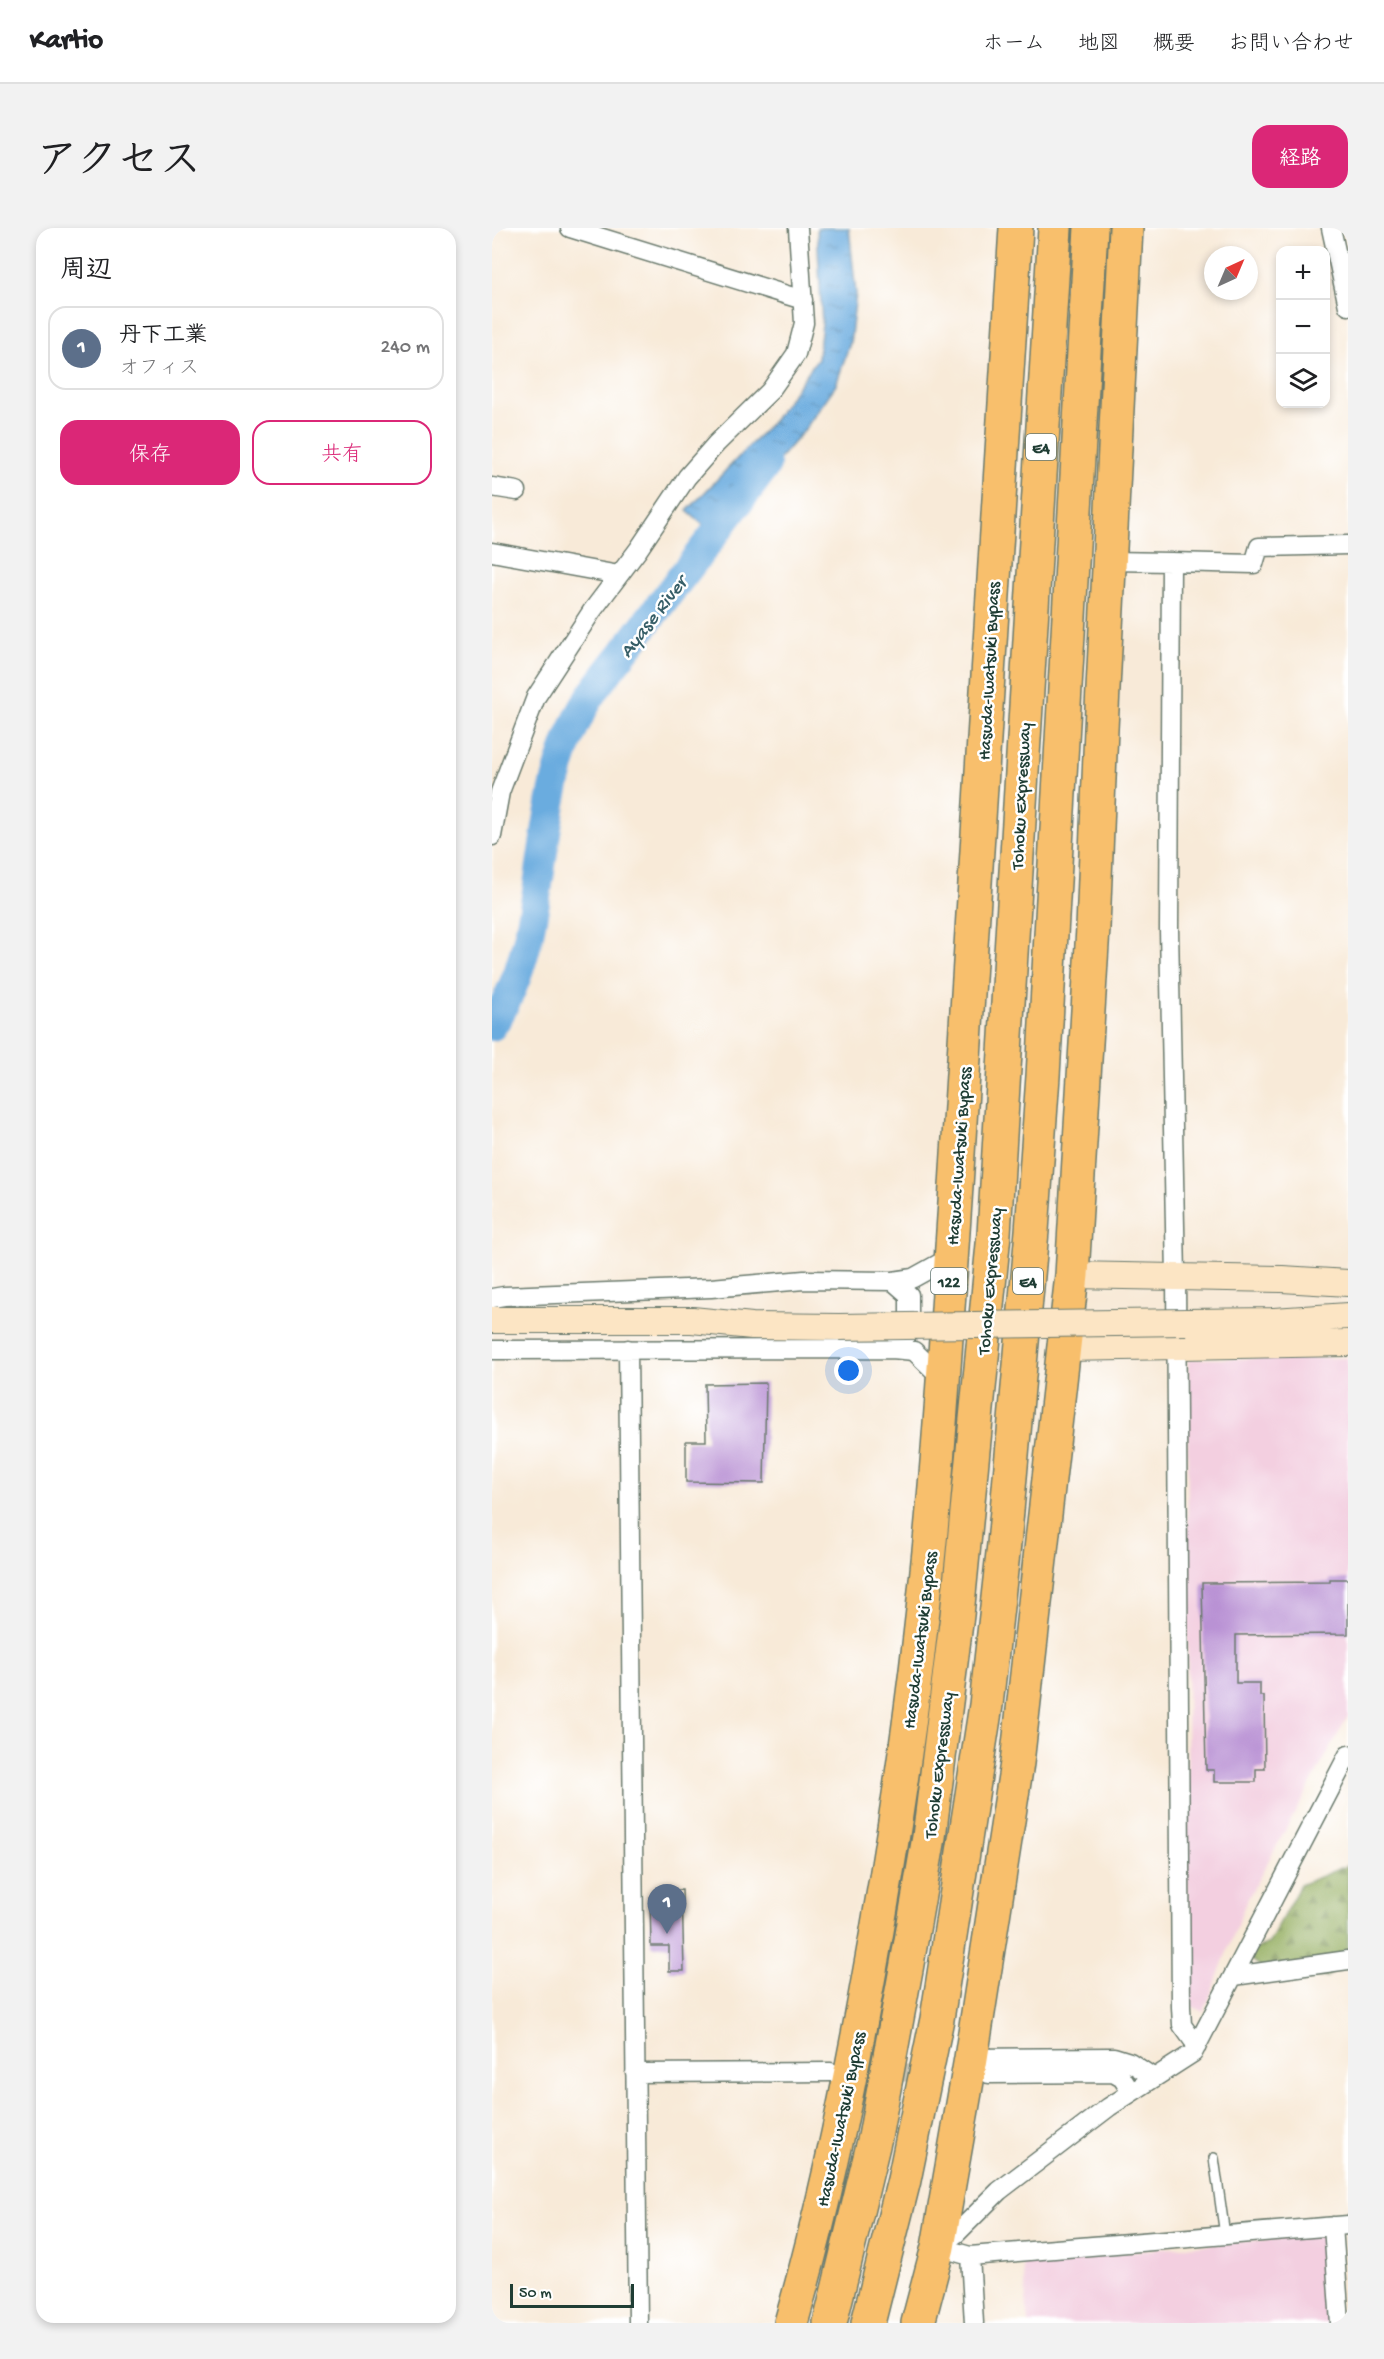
<!DOCTYPE html>
<html lang="ja">
<head>
<meta charset="utf-8">
<style>
	:root { --surface:#fff; --page:#f2f2f2; --text:#202124; --muted:#757577; --line:#e0e0e0; --accent:#db2777 }
	body { margin:0; font-family:"Gochi Hand","Klee One",sans-serif; background:var(--page); color:var(--text) }
	.controls { position:absolute; right:18px; top:18px; display:grid; overflow:hidden; border-radius:12px; box-shadow:0 3px 9px #0003 }
	.controls button { width:54px; height:54px; display:grid; place-items:center; padding:0; border:0; border-bottom:2px solid var(--line); background:var(--surface); color:var(--text); font:30px sans-serif }
	.compass { position:absolute; left:712px; top:18px; width:54px; height:54px; border-radius:50%; background:var(--surface); box-shadow:0 3px 9px #0003; rotate:44deg }
	.scale { position:absolute; left:18px; bottom:15px; width:124px; box-sizing:border-box; padding-left:6px; border:3px solid #1f3d34; border-top:0; font-size:16px; line-height:21px; white-space:nowrap; color:#1f3d34; -webkit-text-stroke:4px #fff; paint-order:stroke }
	.you { position:absolute; left:357px; top:1143px; width:21px; height:21px; margin:-15px; border:4px solid #fff; border-radius:50%; background:#1a73e8; box-shadow:0 0 0 9px #1a73e833 }
	.badge { display:grid; place-items:center; width:39px; height:39px; border-radius:50%; background:var(--accent); color:#fff; font-size:20px; font-weight:700 }
	.pin { position:absolute; translate:-50% -50px; filter:drop-shadow(0 2px 3px #0008) }
	.pin::after { content:''; position:absolute; top:32px; width:21px; height:18px; background:inherit; clip-path:polygon(0 0,100% 0,50% 100%) }
	.list { margin:0; padding:0; list-style:none }
	h2 { display:flex; justify-content:space-between; align-items:center; height:78px; margin:0; padding:0 24px; font-size:26px }
	h2 small { font-size:20px; font-weight:400; color:var(--muted) }
	.list li { display:grid; grid-template-columns:39px 1fr auto; gap:18px; align-items:center; box-sizing:border-box; height:84px; margin:0 12px 12px; padding:0 12px; border:2px solid var(--line); border-radius:18px }
	.list b { display:block; font-size:22px; white-space:nowrap }
	.list p { margin:0; font-size:20px; white-space:nowrap; color:var(--muted) }
	.list em { font-size:20px; font-style:normal; color:var(--muted) }
	.actions { display:flex; gap:12px; padding:18px 24px }
	.actions a { flex:1; padding:14px 0; border:2px solid var(--accent); border-radius:18px; text-align:center; font-size:21px; color:var(--accent) }
	.actions .main { background:var(--accent); color:#fff }
	.icon { flex:none; width:33px; height:33px; fill:none; stroke:currentColor; stroke-width:2; stroke-linecap:round; stroke-linejoin:round }
	.map { position:relative; flex:none; width:856px; height:2095px; overflow:hidden; border-radius:18px }
	header { display:flex; align-items:center; gap:36px; box-sizing:border-box; height:84px; padding:0 30px; background:var(--surface); border-bottom:2px solid var(--line) }
	header strong { font-size:28px }
	nav { display:flex; gap:33px; margin-inline-start:auto; font-size:21px }
	.intro { display:flex; align-items:center; justify-content:space-between; box-sizing:border-box; height:144px; padding:0 36px }
	h1 { margin:0; font-size:42px }
	.button { padding:15px 27px; border-radius:18px; background:var(--accent); color:#fff; font-size:21px; font-weight:700 }
	main { display:flex; gap:36px; padding:0 36px }
	aside { flex:1; background:var(--surface); border-radius:18px; box-shadow:0 3px 9px #0003 }
	.map>svg:first-child { display:block }
</style>
</head>
<body>
<header>
<strong>Kartio</strong>
<nav><a>ホーム</a><a>地図</a><a>概要</a><a>お問い合わせ</a></nav>
</header>
<div class="intro"><h1>アクセス</h1><a class="button">経路</a></div>
<main>
<aside>
<h2>周辺<small></small></h2>
<ul class="list">
<li><span class="badge" style="background:#5c6f8a">1</span><div><b>丹下工業</b><p>オフィス</p></div><em>240 m</em></li>
</ul>
<div class="actions"><a class="main">保存</a><a>共有</a></div>
</aside>
<div class="map">
<svg width="856" height="2095" viewBox="0 0 856 2095">
	<defs>
		<pattern id="forest-firs" width="22" height="20" patternUnits="userSpaceOnUse" patternTransform="scale(1.5)"><rect width="22" height="20" fill="#94ae60"/><path d="M5 1l3.5 6h-7zM16 11l3.5 6h-7z" fill="#788f50"/></pattern>
		<pattern id="water-ripples" width="26" height="14" patternUnits="userSpaceOnUse" patternTransform="scale(1.5)"><rect width="26" height="14" fill="#6aacdf"/><path d="M2 4q2-2 4 0t4 0M15 11q2-2 4 0t4 0" fill="none" stroke="#578db6"/></pattern>
	</defs>
	<rect width="100%" height="100%" fill="#fff"/>
	<filter id="ink" filterUnits="userSpaceOnUse"><feTurbulence type="fractalNoise" baseFrequency=".0167" numOctaves="2"/><feDisplacementMap in="SourceGraphic" scale="12" xChannelSelector="R" yChannelSelector="G"/><feConvolveMatrix kernelMatrix="1 2 1 2 8 2 1 2 1" color-interpolation-filters="sRGB"/></filter>
	<filter id="wash" filterUnits="userSpaceOnUse"><feTurbulence type="fractalNoise" baseFrequency=".008" numOctaves="4" result="noise"/><feDisplacementMap in="SourceGraphic" scale="24" xChannelSelector="R" yChannelSelector="G"/><feGaussianBlur stdDeviation="1.35" result="paint"/><feColorMatrix in="noise" values="0 0 0 0 0 0 0 0 0 0 0 0 0 0 0 0 0 1.4 0 .05"/><feComposite in="paint" operator="in"/></filter>
	<g filter="url(#wash)">
		<rect width="100%" height="100%" fill="#f8ead8"/>
		<path fill="#f3cfe0" d="M856 1130V1488L754 1674 712 1784 695 1776 696 1131Z
			M837 2006 844 2095H536L531 2033Z"/>
		<path fill="url(#forest-firs)" stroke="#5a764a" stroke-width="1.5" d="M856 1637V1725L836 1749H781L753 1726 777 1715 808 1657Z"/>
		<path fill="url(#water-ripples)" stroke="#44748a" stroke-width="1.5" d="M325 0H357L364 66 358 115 344 157 313 201 271 250 218 303 195 283 282 192 326 130 330 96Z"/>
		<g fill="none" stroke-linecap="round" stroke-linejoin="round">
			<path stroke="#6aacdf" stroke-width="30" d="M0 798C59 709 39 592 83 497 97 465 121 438 142 411 186 352 232 296 274 237"/>
		</g>
		<g id="blocks">
			<path fill="#b992d4" d="M274 1155 272 1255 194 1254V1213H214L213 1156Z
				M838 1351H856V1406L744 1407V1455H768V1468H772L773 1541H764V1554H722V1542H714L710 1355 838 1354Z
				M190 1662 192 1743H177V1718H159L158 1669 162 1668V1663Z"/>
		</g>
	</g>
	<g filter="url(#ink)">
		<use href="#blocks" fill-opacity="0" stroke="#6b7a6d" stroke-width="1.5"/>
		<g fill="none" stroke-linecap="round" stroke-linejoin="round">
			<path stroke="#cdc7b7" stroke-width="18" stroke-dasharray="18 9" stroke-linecap="butt" d="M352 1844 484 1845"/>
			<g stroke="#6b7a6d" stroke-width="12">
				<path id="lane" d="M722 1930 733 2007"/>
			</g>
			<g stroke="#6b7a6d" stroke-width="21">
				<path id="street" d="M78 0 311 72
					M839 0 856 78
					M0 259 25 263
					M0 324 127 347
					M617 333 679 334
					M0 608 8 564 44 469 100 383 146 322 195 249 224 216 278 163 304 126 312 95 306 0
					M401 1053 421 1050 459 1029
					M0 1070 12 1068 219 1060 312 1052 401 1053 417 1067V1105L400 1121 0 1122
					M136 1121 146 2095
					M400 1121 422 1123 451 1151
					M742 1748 856 1732
					M705 1818 690 1797 689 1779 684 1048 677 701 679 334 762 336 767 319 856 317
					M479 1830 622 1829 638 1834 662 1850
					M143 1845 339 1844
					M497 1846 621 1845 630 1850 639 1864
					M841 1998 848 2095
					M447 2018 464 2006 507 1963 617 1879 701 1825 856 1527
					M446 2019 478 2028 856 1997
					M478 2028 482 2095"/>
			</g>
			<g stroke="#6b7a6d" stroke-width="28">
				<path id="secondary" d="M580 1047 790 1051 856 1055
					M0 1092H200L260 1098 347 1099
					M694 1094 782 1093 856 1088
					M573 1120 856 1115"/>
			</g>
			<g stroke="#6b7a6d" stroke-width="36">
				<path id="highway" d="M299 2095C330 1986 354 1875 374 1764 401 1618 423 1471 437 1323 449 1207 455 1090 463 974 485 650 502 325 524 0
					M338 2095 383 1909 415 1736 437 1609 465 1387 502 1006 563 0
					M376 2095 412 1952 445 1791 494 1477 512 1316 540 1003 551 848 599 0
					M426 2095 446 2019 479 1830 525 1535 580 1047 601 700 609 501 634 0"/>
			</g>
			<use href="#lane" stroke="#fff" stroke-width="9"/>
			<use href="#street" stroke="#fff" stroke-width="18"/>
			<use href="#secondary" stroke="#fce5c4" stroke-width="26"/>
			<use href="#highway" stroke="#f8bf6c" stroke-width="33"/>
			<g stroke="#6b7a6d" stroke-width="28" stroke-linecap="butt">
				<path id="secondary-bridge" d="M347 1099 694 1094"/>
			</g>
			<use href="#secondary-bridge" stroke="#fce5c4" stroke-width="26"/>
		</g>
	</g>
	<g text-anchor="middle" stroke-width="5" stroke-linejoin="round" paint-order="stroke">
		<g fill="#fff" stroke="#627771" stroke-width="1.5">
			<rect x="534" y="206" width="30" height="26" rx="4.5"/>
			<rect x="439" y="1040" width="36" height="26" rx="4.5"/>
			<rect x="521" y="1040" width="30" height="26" rx="4.5"/>
		</g>
		<g font-size="16" font-weight="bold" fill="#1f3d34">
			<text x="549" y="225">E4</text>
			<text x="457" y="1059">122</text>
			<text x="536" y="1059">E4</text>
		</g>
		<g font-size="18" fill="#1f3d34" stroke="#fff">
			<text transform="translate(496 443) rotate(-87)" y="6">Hasuda-Iwatsuki Bypass</text>
			<text transform="translate(528 568) rotate(-87)" y="6">Tohoku Expressway</text>
			<text transform="translate(466 928) rotate(-86)" y="6">Hasuda-Iwatsuki Bypass</text>
			<text transform="translate(497 1053) rotate(-85)" y="6">Tohoku Expressway</text>
			<text transform="translate(427 1412) rotate(-83)" y="6">Hasuda-Iwatsuki Bypass</text>
			<text transform="translate(446 1537) rotate(-83)" y="6">Tohoku Expressway</text>
			<text transform="translate(348 1891) rotate(-78)" y="6">Hasuda-Iwatsuki Bypass</text>
		</g>
		<g font-size="20" font-style="italic" fill="#365e67" stroke="#fff">
			<text transform="translate(160 388) rotate(-52)" y="7">Ayase River</text>
		</g>
	</g>
</svg>
<div class="controls">
<button>+</button>
<button>−</button>
<button><svg class="icon" aria-label="layers" viewBox="0 0 24 24"><path d="M12 4l9 5-9 5-9-5zM3 14l9 5 9-5"/></svg></button>
</div>
<svg class="compass" viewBox="-18 -18 36 36"><path d="M0-13l5 13h-10z" fill="#e53935"/><path d="M0 13l5-13h-10z" fill="#757577"/></svg>
<div class="scale">50 m</div>
<div class="you"></div>
<div class="pin badge" style="left:175px;top:1706px;background:#5c6f8a">1</div>
</div>
</main>
</body>
</html>
